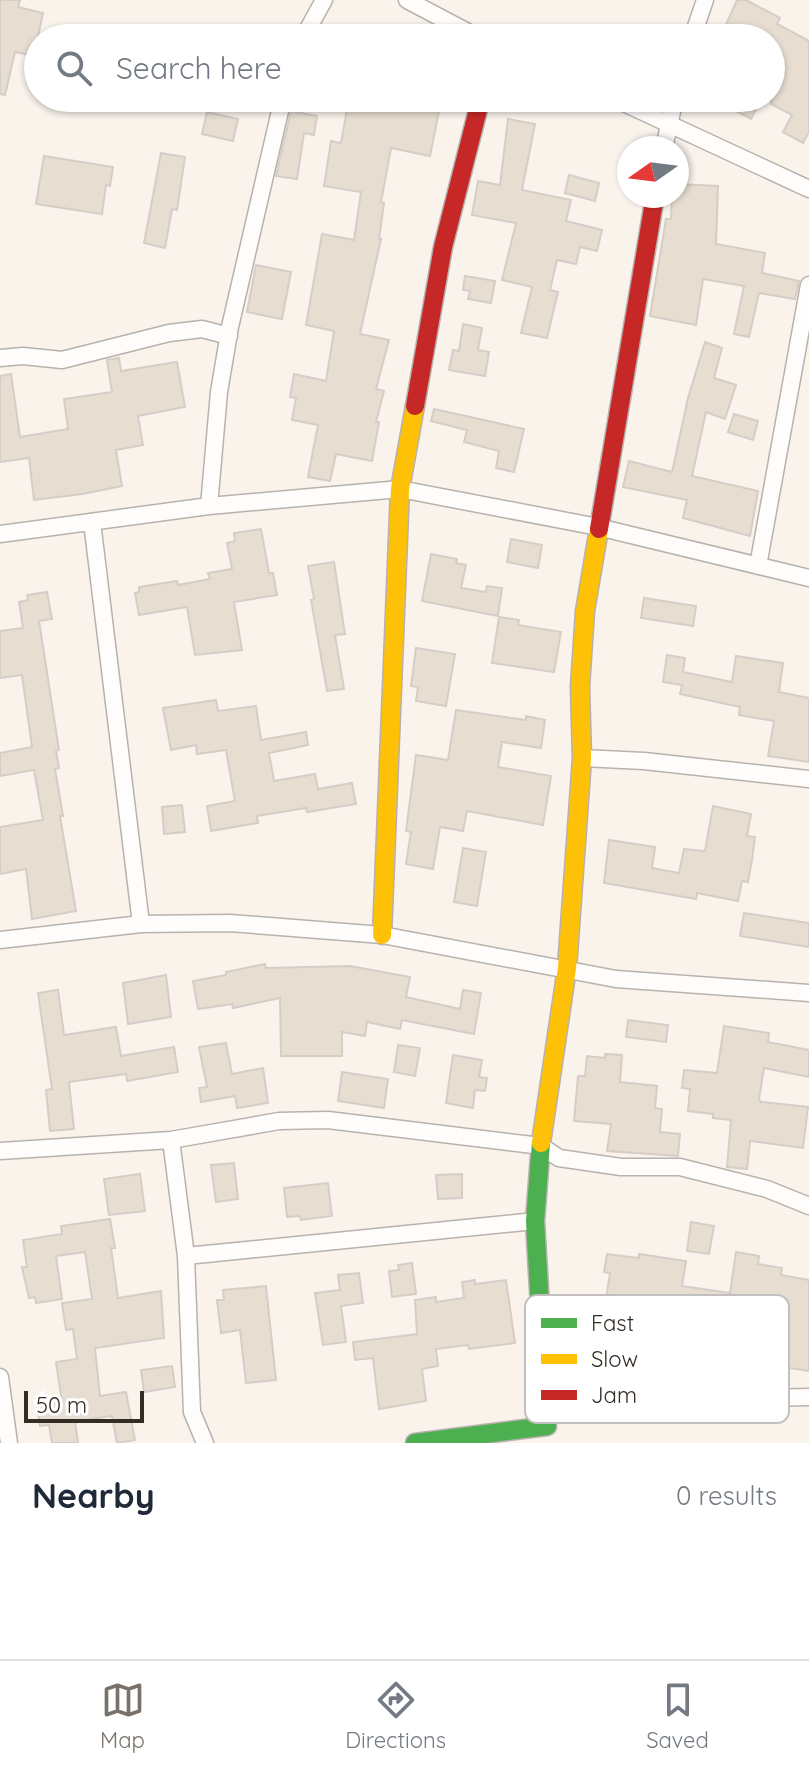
<!DOCTYPE html>
<html lang="en">
<head>
<meta charset="utf-8">
<style>
	:root { --surface:#fff; --page:#f6f6f7; --text:#1f2937; --muted:#747a83; --line:#e0e1e3; --accent:#79726b }
	body { margin:0; font-family:Quicksand,sans-serif; background:var(--page); color:var(--text) }
	.compass { position:absolute; left:617px; top:136px; width:72px; height:72px; border-radius:50%; background:var(--surface); box-shadow:0 2px 6px #0004; rotate:256deg }
	.scale { position:absolute; left:24px; bottom:20px; width:120px; box-sizing:border-box; padding-left:8px; border:4px solid #342d26; border-top:0; font-size:22px; line-height:28px; white-space:nowrap; color:#342d26; -webkit-text-stroke:6px #fff; paint-order:stroke }
	.list { margin:0; padding:0; list-style:none }
	h2 { display:flex; justify-content:space-between; align-items:center; height:104px; margin:0; padding:0 32px; font-size:34px }
	h2 small { font-size:26px; font-weight:400; color:var(--muted) }
	.icon { flex:none; width:44px; height:44px; fill:none; stroke:currentColor; stroke-width:2; stroke-linecap:round; stroke-linejoin:round }
	.map { position:relative; flex:none; width:809px; height:1443px; overflow:hidden }
	.search { position:absolute; background:var(--surface); box-shadow:0 2px 6px #0004; left:24px; right:24px; top:24px; height:88px; display:flex; align-items:center; gap:20px; box-sizing:border-box; padding:0 28px; border-radius:44px; color:var(--muted); font-size:30px }
	.sheet { height:216px; background:var(--surface) }
	nav { display:flex; justify-content:space-around; align-items:center; box-sizing:border-box; height:112px; border-top:2px solid var(--line); background:var(--surface); font-size:22px; color:var(--muted) }
	nav a { display:grid; justify-items:center; gap:4px }
	nav .on { color:var(--accent) }
	.map>svg:first-child { display:block }
</style>
</head>
<body>
<div class="map">
<svg width="809" height="1443" viewBox="0 0 809 1443">
	<rect width="100%" height="100%" fill="#f9f3ec"/>
	<path fill="#e7ddd1" stroke="#d4cec7" stroke-width="2" d="M0 0H20L18 7 43 13 38 36V53L35 52 34 56 15 52 5 95 0 94Z
		M737 0H746L780 18 777 24 809 41V132L803 143 783 132 792 115 771 104V38H720Z
		M349 98H369L439 111 430 156 391 148 381 202 384 203 379 239H381L360 334 389 340 376 389 384 391 376 422H379L372 461 336 454 330 481 308 477 318 425 292 420 296 398 290 397 294 374 326 381 334 331 306 325 322 234 354 240 361 192 324 186 331 141 341 143Z
		M711 98H762L751 119Z
		M291 111 317 116 314 135 304 133 297 179 276 176Z
		M207 112 238 119 233 141 202 134Z
		M508 119 535 124 522 190 571 200 566 221 602 230 597 251 580 247 576 264 557 260 550 290 558 292 547 338 521 333 532 287 502 280 516 223 472 215 478 181 500 185Z
		M161 153 185 157 177 210 172 209 165 248 144 243Z
		M44 156 113 167 110 186 106 185 102 214 36 204Z
		M569 175 599 183 595 201 565 193Z
		M677 184 718 186 716 244 765 253 762 273 799 281 795 299 759 293 749 337 734 334 744 286 703 279 696 325 650 316 666 219H671L672 196H677Z
		M256 265 291 272 282 319 247 312Z
		M465 276 495 281 491 303 468 299 470 291 463 290Z
		M463 324 482 328 478 350 489 352 485 376 449 370 453 350 459 351Z
		M705 342 722 348 714 378 736 385 725 419 706 412 692 476 758 491 750 536 683 518 687 500 623 487 629 461 672 472 688 398Z
		M119 358 121 371 177 362 185 407 138 416 143 445 116 450 122 486 83 494 34 500 29 458 0 462V376L11 374 20 437 68 429 64 399 112 392 107 360Z
		M434 409 524 429 514 472 496 468 499 451 464 442 467 430 431 421Z
		M734 414 758 421 753 440 728 432Z
		M261 529 269 573H273L277 595 234 602 242 650 195 655 187 607 139 615 135 593 139 592V587L177 581 178 585 210 579 208 573 232 569 227 543 235 541 234 533Z
		M511 539 542 545 538 568 507 562Z
		M431 554 457 559 456 563 466 565 461 588 486 592 487 586 502 588 498 616 422 601Z
		M334 562 345 634 335 635 344 689 327 691 311 600 314 599 308 566Z
		M47 592 52 619 39 621 59 750 56 751 59 768 55 769 63 816H60L76 911 32 919 26 869 0 874V827L43 820 34 770 0 776V753L32 747 22 675 0 678V631L23 628 19 602 28 600 27 595Z
		M644 598 696 606 693 626 641 618Z
		M499 617 519 620 518 625 561 632 554 672 492 663Z
		M416 648 455 654 446 706 416 701 418 687 411 686Z
		M667 655 685 658 683 672 732 682 736 656 783 663 779 692 809 698V762L768 756 774 721 739 715 740 707 680 694 682 685 663 682Z
		M216 700 218 711 256 706 261 740 306 732 308 745 269 753 274 781 315 774 318 789 352 783 356 804 307 812 306 808 257 816 258 823 211 831 207 806 235 801 226 750 197 754 196 745 171 750 163 708Z
		M456 710 526 720V716L545 720 541 748 502 742 498 767 551 776 543 825 467 811 463 831 440 827 433 869 406 864 411 832 406 831 416 755 448 760Z
		M182 805 185 832 164 834 162 807Z
		M713 806 751 814 747 836 755 837 752 860 748 882 742 881 738 901 697 893 696 899 604 883 609 840 655 847 652 868 679 873 684 849 705 851Z
		M463 848 486 852 477 906 454 902Z
		M744 913 809 923V947L740 936Z
		M265 964 266 968 350 966 410 977 406 997 460 1009 463 990 481 993 474 1034 402 1020 400 1029 367 1022 365 1036 342 1032V1056H281L280 998 233 1008 232 1004 198 1009 193 981 226 975V972Z
		M166 975 171 1017 128 1024 123 983Z
		M58 990 64 1035 116 1027 121 1056 174 1047 178 1072 127 1081 126 1074 69 1082 74 1129 50 1131 46 1090 52 1089 38 993Z
		M628 1020 668 1025 666 1042 626 1037Z
		M724 1026 769 1033 768 1042 809 1050V1077L764 1068 759 1099 761 1102 808 1107 803 1148 750 1141 747 1169 727 1167 731 1120 713 1118V1114L688 1111 690 1089 682 1088 684 1070 717 1073Z
		M226 1043 232 1074 263 1068 268 1103 237 1108 235 1096 201 1102 199 1088 207 1087 199 1047Z
		M398 1045 420 1048 415 1076 394 1072Z
		M605 1054 622 1055 620 1082 657 1086 655 1108 662 1109 660 1132 680 1134 678 1156 607 1151 611 1124 574 1121 578 1076H585L587 1056 605 1058Z
		M453 1055 482 1060 479 1077 487 1078 485 1091 475 1090 473 1108 446 1103Z
		M342 1072 388 1079 384 1108 338 1101Z
		M234 1163 238 1199 216 1202 211 1165Z
		M140 1174 145 1211 109 1215 104 1179Z
		M462 1174V1198L438 1199 436 1175Z
		M328 1183 332 1216 301 1220 300 1216 287 1217 284 1188Z
		M110 1219 115 1248H111L118 1298 161 1291 164 1338 95 1348 100 1396 126 1392 135 1440 117 1443 112 1416 75 1421 78 1443H52L49 1425 40 1426 37 1406 62 1402 56 1362 77 1359 73 1329 66 1330 62 1303 92 1299 85 1252 56 1256 62 1299 36 1303 35 1297 29 1298 22 1267H27L23 1240 62 1234 61 1226Z
		M691 1222 714 1226 709 1254 687 1251Z
		M736 1252 759 1256 758 1264 782 1268 781 1275 809 1280V1371L783 1367 782 1375 763 1371 772 1325 678 1308V1312L631 1305 624 1348 563 1338 568 1306 604 1312 610 1273 604 1272 607 1254 639 1258V1254L686 1261 682 1286 730 1293Z
		M412 1263 416 1294 392 1297 389 1271 399 1270 398 1265Z
		M359 1273 363 1303 341 1306 346 1342 323 1345 315 1293 340 1290 338 1275Z
		M475 1280V1284L506 1280 515 1343 469 1349 468 1345 436 1349 438 1366 422 1369 426 1401 379 1409 373 1358 355 1360 353 1342 417 1334 415 1300 436 1297V1302L464 1298 462 1282Z
		M266 1286 276 1380 246 1383 240 1330 221 1333 217 1300H224L223 1290Z
		M172 1366 175 1387 144 1392 141 1370Z"/>
	<g fill="none" stroke-linecap="round" stroke-linejoin="round">
		<g stroke="#b7b2ab" stroke-width="19">
			<path id="street" d="M407 0 479 38
				M303 38 324 0
				M692 38 705 0
				M613 98 809 189
				M664 148 675 98
				M0 358 23 356 62 360 169 333 202 329 229 336
				M209 506 219 392 230 327 283 98
				M92 522 141 924
				M0 534 209 506 400 489 598 527 809 578
				M758 566 809 285
				M582 758 644 761 809 779
				M0 940 141 924 230 923 382 935 616 979 809 993
				M171 1140 186 1256 192 1412 205 1443
				M0 1151 171 1140 279 1121 328 1120 541 1146 559 1158 621 1167H680L767 1189 809 1206
				M186 1256 535 1221
				M0 1377 9 1443
				M546 1402 809 1397"/>
		</g>
		<g stroke="#b7b2ab" stroke-width="21">
			<path id="fast" d="M415 1443 547 1426 535 1221 541 1143"/>
		</g>
		<g stroke="#b7b2ab" stroke-width="21">
			<path id="slow" d="M382 935 400 489 415 406
				M541 1143 567 968 582 758 580 687 585 611 599 529"/>
		</g>
		<g stroke="#b7b2ab" stroke-width="21">
			<path id="jam" d="M415 406 443 247 481 98
				M599 529 655 196"/>
		</g>
		<use href="#street" stroke="#fefdfc" stroke-width="16"/>
		<use href="#fast" stroke="#4caf50" stroke-width="18"/>
		<use href="#slow" stroke="#ffc107" stroke-width="18"/>
		<use href="#jam" stroke="#c62828" stroke-width="18"/>
	</g>
	<rect x="525" y="1295" width="264" height="128" rx="12" fill="#fff" stroke="#c2c0be" stroke-width="2"/>
	<rect x="541" y="1318" width="36" height="10" fill="#4caf50"/>
	<rect x="541" y="1354" width="36" height="10" fill="#ffc107"/>
	<rect x="541" y="1390" width="36" height="10" fill="#c62828"/>
	<g font-size="22" fill="#342d26">
		<text x="591" y="1331">Fast</text>
		<text x="591" y="1367">Slow</text>
		<text x="591" y="1403">Jam</text>
	</g>
</svg>
<svg class="compass" viewBox="-18 -18 36 36"><path d="M0-13l5 13h-10z" fill="#e53935"/><path d="M0 13l5-13h-10z" fill="#747a83"/></svg>
<div class="scale">50 m</div>
<div class="search"><svg class="icon" aria-label="search" viewBox="0 0 24 24"><circle cx="10" cy="10" r="6"/><path d="M15 15l6 6"/></svg>Search here</div>
</div>
<section class="sheet">
<h2>Nearby<small>0 results</small></h2>
<ul class="list">
</ul>
</section>
<nav>
<a class="on"><svg class="icon" aria-label="map" viewBox="0 0 24 24"><path d="M3 6l6-2 6 2 6-2v14l-6 2-6-2-6 2zM9 4v14M15 6v14"/></svg>Map</a>
<a><svg class="icon" aria-label="directions" viewBox="0 0 24 24"><path d="M12 3l9 9-9 9-9-9zM9 14v-3h6M13 9l2 2-2 2"/></svg>Directions</a>
<a><svg class="icon" aria-label="saved" viewBox="0 0 24 24"><path d="M7 4h10v16l-5-4-5 4z"/></svg>Saved</a>
</nav>
</body>
</html>
